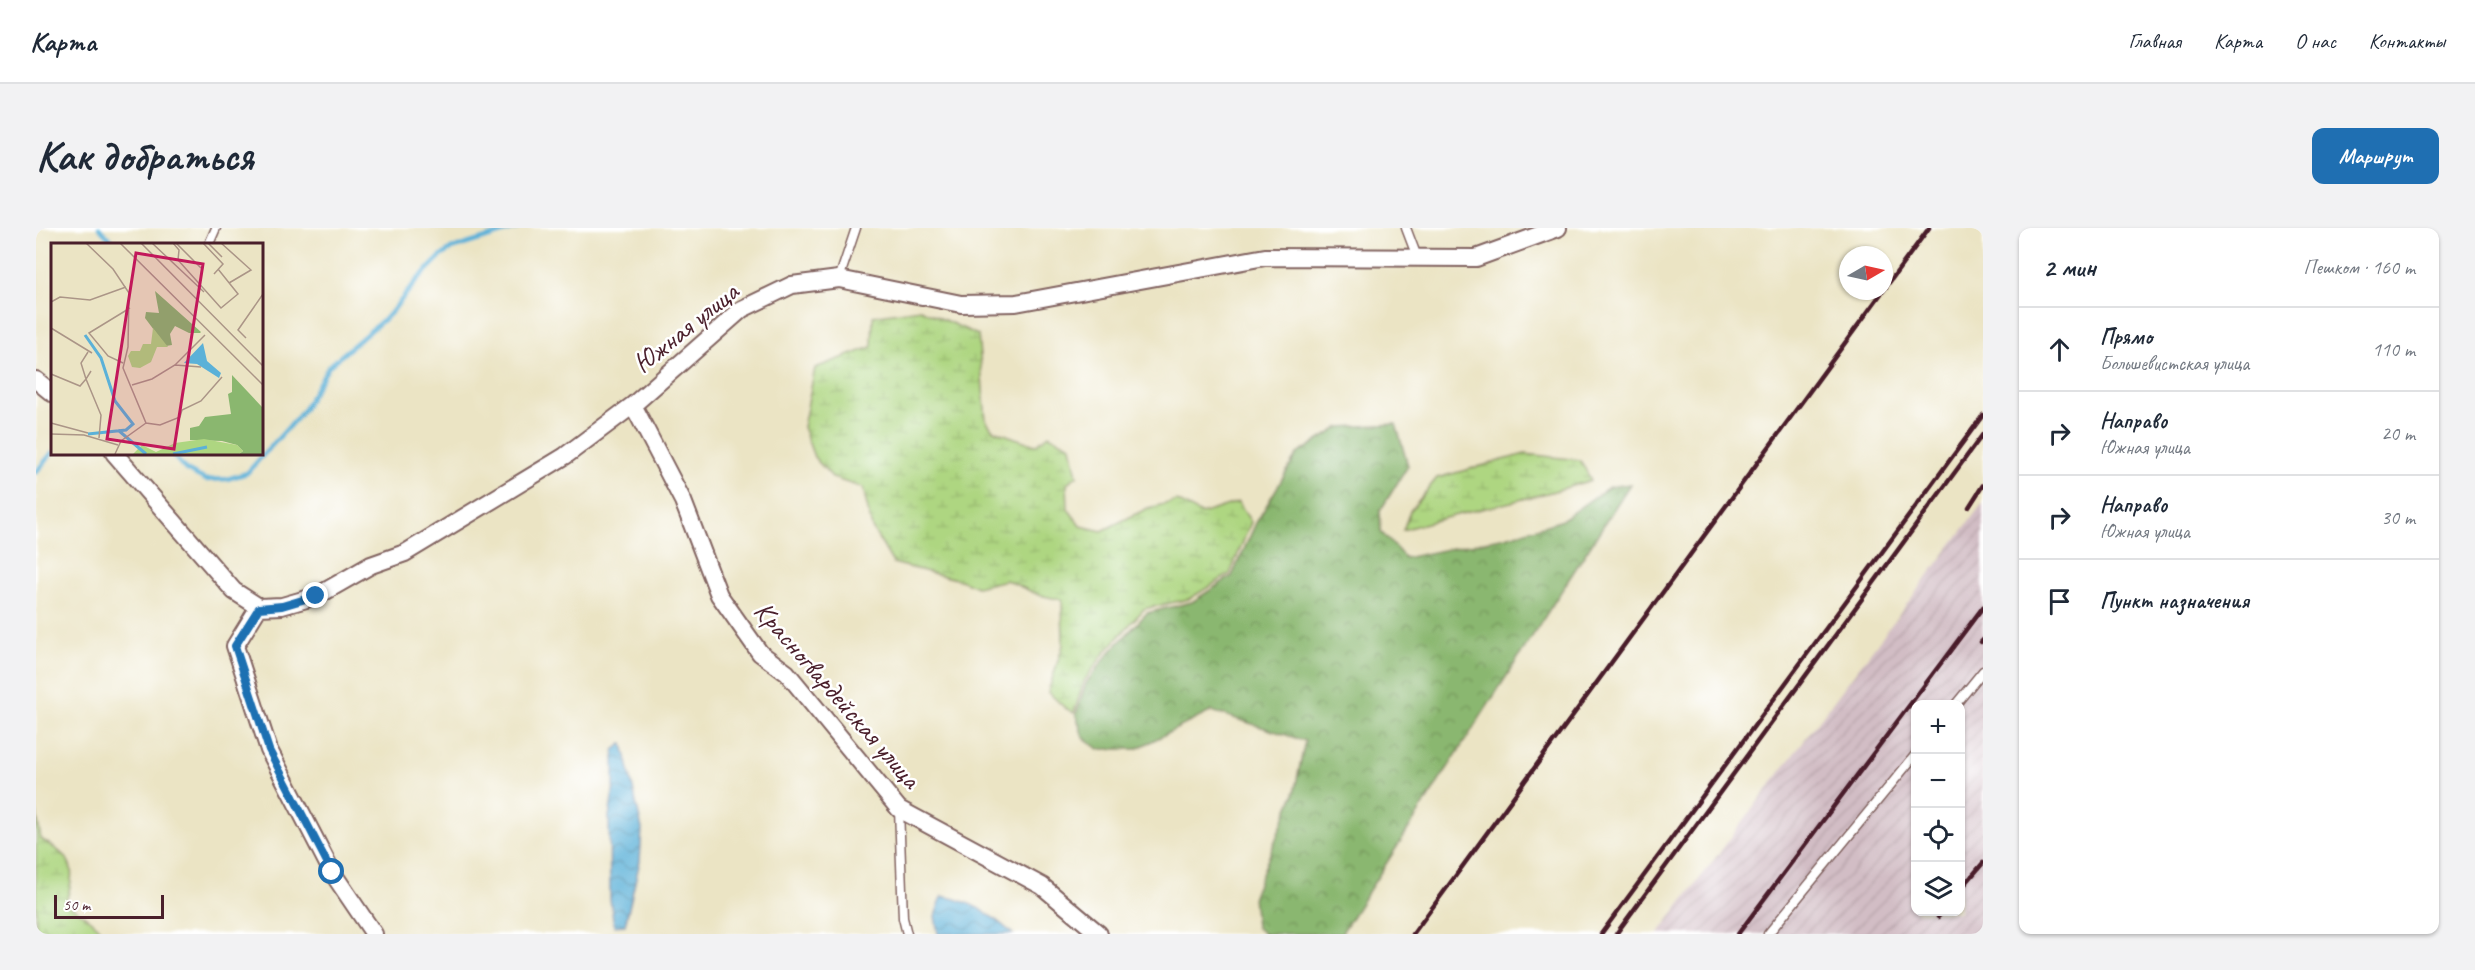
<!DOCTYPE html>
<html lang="ru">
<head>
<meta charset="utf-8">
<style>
	:root { --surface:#fff; --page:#f2f2f3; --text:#1f2937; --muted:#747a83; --line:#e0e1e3; --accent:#1f6fb2 }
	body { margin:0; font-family:Caveat,sans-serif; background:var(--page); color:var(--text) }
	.controls { position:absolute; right:18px; bottom:18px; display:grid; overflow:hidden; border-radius:12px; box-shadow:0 2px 4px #0004 }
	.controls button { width:54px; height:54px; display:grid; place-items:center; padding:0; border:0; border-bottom:2px solid var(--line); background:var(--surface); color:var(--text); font:30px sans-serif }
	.compass { position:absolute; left:1803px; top:18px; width:54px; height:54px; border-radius:50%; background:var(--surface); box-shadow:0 2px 4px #0004; rotate:81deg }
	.scale { position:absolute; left:18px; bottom:15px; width:110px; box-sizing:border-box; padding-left:6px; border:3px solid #4a1f2b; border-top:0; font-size:16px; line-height:21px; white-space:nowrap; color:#4a1f2b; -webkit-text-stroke:4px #fff; paint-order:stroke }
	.stop { position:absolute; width:18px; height:18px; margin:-14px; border:4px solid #1f6fb2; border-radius:50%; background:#fff }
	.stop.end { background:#1f6fb2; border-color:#fff; box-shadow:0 2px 6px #0008 }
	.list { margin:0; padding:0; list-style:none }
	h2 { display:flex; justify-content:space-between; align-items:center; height:78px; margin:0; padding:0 24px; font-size:26px }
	h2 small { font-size:20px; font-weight:400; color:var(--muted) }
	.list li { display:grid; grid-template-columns:39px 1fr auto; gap:18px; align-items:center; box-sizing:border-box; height:84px; padding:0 24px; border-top:2px solid var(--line) }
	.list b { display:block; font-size:22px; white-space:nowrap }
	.list p { margin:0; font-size:20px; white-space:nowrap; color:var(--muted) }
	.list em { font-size:20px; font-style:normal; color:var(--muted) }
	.icon { flex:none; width:33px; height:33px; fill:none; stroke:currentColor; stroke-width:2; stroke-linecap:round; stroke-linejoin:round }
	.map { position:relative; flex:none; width:1947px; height:706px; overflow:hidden; border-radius:12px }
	header { display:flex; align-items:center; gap:36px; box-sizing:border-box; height:84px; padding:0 30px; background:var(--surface); border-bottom:2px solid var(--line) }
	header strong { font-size:28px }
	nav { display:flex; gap:33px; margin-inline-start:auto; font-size:21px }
	.intro { display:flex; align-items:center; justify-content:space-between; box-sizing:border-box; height:144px; padding:0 36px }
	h1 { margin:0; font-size:42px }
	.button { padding:15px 27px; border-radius:12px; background:var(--accent); color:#fff; font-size:21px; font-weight:700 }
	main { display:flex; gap:36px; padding:0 36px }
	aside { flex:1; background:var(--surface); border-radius:12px; box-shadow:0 2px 4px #0004 }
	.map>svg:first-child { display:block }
</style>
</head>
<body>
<header>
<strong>Карта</strong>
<nav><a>Главная</a><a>Карта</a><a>О нас</a><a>Контакты</a></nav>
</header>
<div class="intro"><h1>Как добраться</h1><a class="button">Маршрут</a></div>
<main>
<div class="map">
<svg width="1947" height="706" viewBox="0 0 1947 706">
	<defs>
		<pattern id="industrial-furrows" width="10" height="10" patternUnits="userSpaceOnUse" patternTransform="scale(1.5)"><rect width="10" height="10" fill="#d2bdc5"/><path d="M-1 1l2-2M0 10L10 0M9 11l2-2" fill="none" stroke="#b6a2a9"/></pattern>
		<pattern id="forest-crowns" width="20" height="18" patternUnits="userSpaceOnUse" patternTransform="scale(1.5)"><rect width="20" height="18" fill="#8ab76f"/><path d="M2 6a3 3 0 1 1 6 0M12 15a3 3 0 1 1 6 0" fill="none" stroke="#73945b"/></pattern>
		<pattern id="wetland-marsh" width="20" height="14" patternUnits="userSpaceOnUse" patternTransform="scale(1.5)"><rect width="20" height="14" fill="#aed681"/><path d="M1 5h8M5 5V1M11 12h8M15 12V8" fill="none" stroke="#97b770"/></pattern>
		<pattern id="water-waves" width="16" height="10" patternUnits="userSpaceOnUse" patternTransform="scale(1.5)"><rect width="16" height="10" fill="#5bb1d8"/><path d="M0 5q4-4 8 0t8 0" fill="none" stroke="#4d8faf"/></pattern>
	</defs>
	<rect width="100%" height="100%" fill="#fff"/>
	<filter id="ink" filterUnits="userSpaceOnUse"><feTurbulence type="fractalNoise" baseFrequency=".0167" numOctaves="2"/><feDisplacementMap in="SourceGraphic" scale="12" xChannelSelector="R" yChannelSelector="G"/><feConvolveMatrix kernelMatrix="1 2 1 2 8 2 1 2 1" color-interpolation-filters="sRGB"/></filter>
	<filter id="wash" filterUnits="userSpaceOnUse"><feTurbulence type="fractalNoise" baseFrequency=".008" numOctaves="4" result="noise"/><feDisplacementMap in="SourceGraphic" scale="24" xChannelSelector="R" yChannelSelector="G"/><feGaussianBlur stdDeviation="1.35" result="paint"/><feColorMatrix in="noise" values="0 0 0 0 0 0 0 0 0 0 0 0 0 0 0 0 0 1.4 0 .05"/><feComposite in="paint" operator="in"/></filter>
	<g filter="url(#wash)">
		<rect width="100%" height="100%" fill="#ebe4c4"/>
		<path fill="url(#industrial-furrows)" fill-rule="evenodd" d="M1947 275V706H1622ZM1880 476H1924V684H1880Z"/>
		<path fill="url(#forest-crowns)" stroke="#6a6b4d" stroke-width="1.5" d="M1360 196 1372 238 1344 283 1345 304 1369 330 1470 309 1524 293 1573 259 1594 256 1305 706H1228L1220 699 1217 668 1258 566 1269 513 1176 483 1100 521H1063L1047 509 1040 486 1050 455 1073 425 1111 385 1156 374 1196 348 1220 295 1261 226 1304 199Z"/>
		<path fill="url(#wetland-marsh)" stroke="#7c7a56" stroke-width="1.5" d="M884 81 942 107 950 192 957 202 999 217 1013 207 1035 218 1041 248 1031 255 1032 281 1045 298 1066 303 1112 280 1141 273 1165 286 1202 274 1215 294 1194 346 1153 371 1108 381 1070 423 1048 453 1038 485 1029 480 1012 464 1027 417 1026 372 1003 367 970 352 941 359 924 352 857 335 836 300 827 260 797 250 778 229 767 199 779 140 836 119 837 88Z
			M1489 226 1544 232 1555 252C1493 273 1429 282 1367 302L1374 283 1401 250Z
			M0 582 5 611C37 631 41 637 30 674L62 698 67 706H0Z"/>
		<path fill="url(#water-waves)" stroke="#526882" stroke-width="1.5" d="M587 515 606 601 604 633 589 697 578 698 574 671 573 589 578 558V522Z
			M906 668C938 674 953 685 977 706H902L899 688Z"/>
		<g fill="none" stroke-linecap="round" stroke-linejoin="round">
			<path stroke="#5bb1d8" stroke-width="4.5" d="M63 0 79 16
				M135 225 150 242 170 252 191 251 211 245 266 184 293 138 354 86 382 51 404 29 415 21 482 0
				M0 244 16 225"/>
		</g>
	</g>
	<g filter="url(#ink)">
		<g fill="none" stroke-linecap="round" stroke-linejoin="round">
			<g stroke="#826461" stroke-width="11">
				<path id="lane" d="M1370 0 1381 29
					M173 16 180 0
					M803 51 820 0
					M1920 476 1947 443
					M863 581 867 690 871 706
					M1732 706 1880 526"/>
			</g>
			<g stroke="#826461" stroke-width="20">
				<path id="street" d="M0 152 16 165
					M597 177 647 273 683 367 724 425 751 445 863 581 1006 658 1063 706
					M78 225 198 363 223 379
					M338 706 296 644 233 522 199 418 223 379 246 378 281 368 335 337 369 325 529 228 597 177 706 81 756 57 803 51 925 76 980 75 1229 29 1440 30 1522 0"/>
			</g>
			<use href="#lane" stroke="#fff" stroke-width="8"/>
			<use href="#street" stroke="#fff" stroke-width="16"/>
			<path stroke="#4a1f2b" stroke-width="4.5" d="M1933 279 1947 257
				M1945 414 1947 412
				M1924 662 1947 635
				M1902 689 1907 684
				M1377 706 1893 0
				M1565 706 1947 187
				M1580 706 1947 206
				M1702 706 1947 379"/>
		</g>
	</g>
	<g fill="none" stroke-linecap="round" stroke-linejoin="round" filter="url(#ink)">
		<path stroke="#1f6fb2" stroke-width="8" d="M280 368 246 378 223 380 199 418 233 522 296 644"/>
	</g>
	<g text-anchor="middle" stroke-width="5" stroke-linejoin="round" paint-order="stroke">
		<g font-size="28" fill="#4a1f2b" stroke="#fff">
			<text transform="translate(649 99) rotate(-39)" y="10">Южная улица</text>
			<text transform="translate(802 466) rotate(49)" y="10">Красногвардейская улица</text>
		</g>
	</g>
	<g transform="translate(15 15)">
		<rect width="212" height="212" fill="#ebe4c4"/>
		<path d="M104 48 150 89 149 90H138L124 83 119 91 121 102 115 103 94 75 95 69 108 70ZM181 132 211 164V211H188L192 208 186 202 171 198 139 197V185L148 183 154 174 180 171 177 151 181 149Z" fill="#8ab76f"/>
		<path d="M102 85 117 104H106L100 119 89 125 81 124 77 113 80 108H89L92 101H100ZM153 196 186 202 192 208 188 211H82L91 202 105 209 124 200Z" fill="#aed681"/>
		<path d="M152 100 156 118 170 130 168 135 146 121 133 120Z" fill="#5bb1d8"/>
		<path fill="none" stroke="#5bb1d8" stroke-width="3" d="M34 92 50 115 64 158 82 181 75 187 37 191M67 187 95 211M122 211 156 204"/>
		<path fill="none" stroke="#ab9587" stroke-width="1.5" d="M35 0 62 26 78 50 77 104 72 125 95 180 109 182 129 174 131 167 150 158 171 134M69 0 212 142M90 0 212 123M101 0 153 49M122 0 128 7 127 17 170 65 187 51 167 26M125 0 150 25M152 0 172 21 163 31M157 0 171 14M170 0 200 27 178 40M0 59 9 54 39 57 75 44M0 85 41 110M195 95 187 87 212 51M72 120 57 113 38 90 79 65M124 122 150 124M40 128 35 136 50 172 48 195M0 131 29 143 35 136 30 120 37 109M81 142 101 136 124 122 154 92M0 180 37 190M0 191 33 192 67 202M64 211 70 198 95 180"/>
		<path fill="#c2185b" fill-opacity="0.15" stroke="#c2185b" stroke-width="3" d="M85 10 152 21 123 206 56 196Z"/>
		<rect width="212" height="212" fill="none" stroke="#4a1f2b" stroke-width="3"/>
	</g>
</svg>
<div class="controls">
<button>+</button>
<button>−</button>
<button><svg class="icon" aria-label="locate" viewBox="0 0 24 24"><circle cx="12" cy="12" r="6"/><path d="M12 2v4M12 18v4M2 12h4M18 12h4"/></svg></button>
<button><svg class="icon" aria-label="layers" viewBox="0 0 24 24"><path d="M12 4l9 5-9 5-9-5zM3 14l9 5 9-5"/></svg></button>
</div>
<svg class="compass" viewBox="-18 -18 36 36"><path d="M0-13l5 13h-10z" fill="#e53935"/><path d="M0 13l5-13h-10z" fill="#747a83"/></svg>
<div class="scale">50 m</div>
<div class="stop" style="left:296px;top:644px"></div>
<div class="stop end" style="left:280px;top:368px"></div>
</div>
<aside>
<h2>2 мин<small>Пешком · 160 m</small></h2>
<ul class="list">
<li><svg class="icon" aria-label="ahead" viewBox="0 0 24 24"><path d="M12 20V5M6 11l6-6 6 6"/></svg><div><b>Прямо</b><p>Большевистская улица</p></div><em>110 m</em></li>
<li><svg class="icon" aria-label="right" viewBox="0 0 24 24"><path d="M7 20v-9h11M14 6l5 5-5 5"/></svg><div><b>Направо</b><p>Южная улица</p></div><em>20 m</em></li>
<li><svg class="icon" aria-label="right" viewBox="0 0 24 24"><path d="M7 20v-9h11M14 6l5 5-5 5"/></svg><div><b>Направо</b><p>Южная улица</p></div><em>30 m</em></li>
<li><svg class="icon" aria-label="arrive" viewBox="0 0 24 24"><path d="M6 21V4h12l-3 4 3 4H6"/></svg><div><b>Пункт назначения</b></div></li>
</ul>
</aside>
</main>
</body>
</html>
